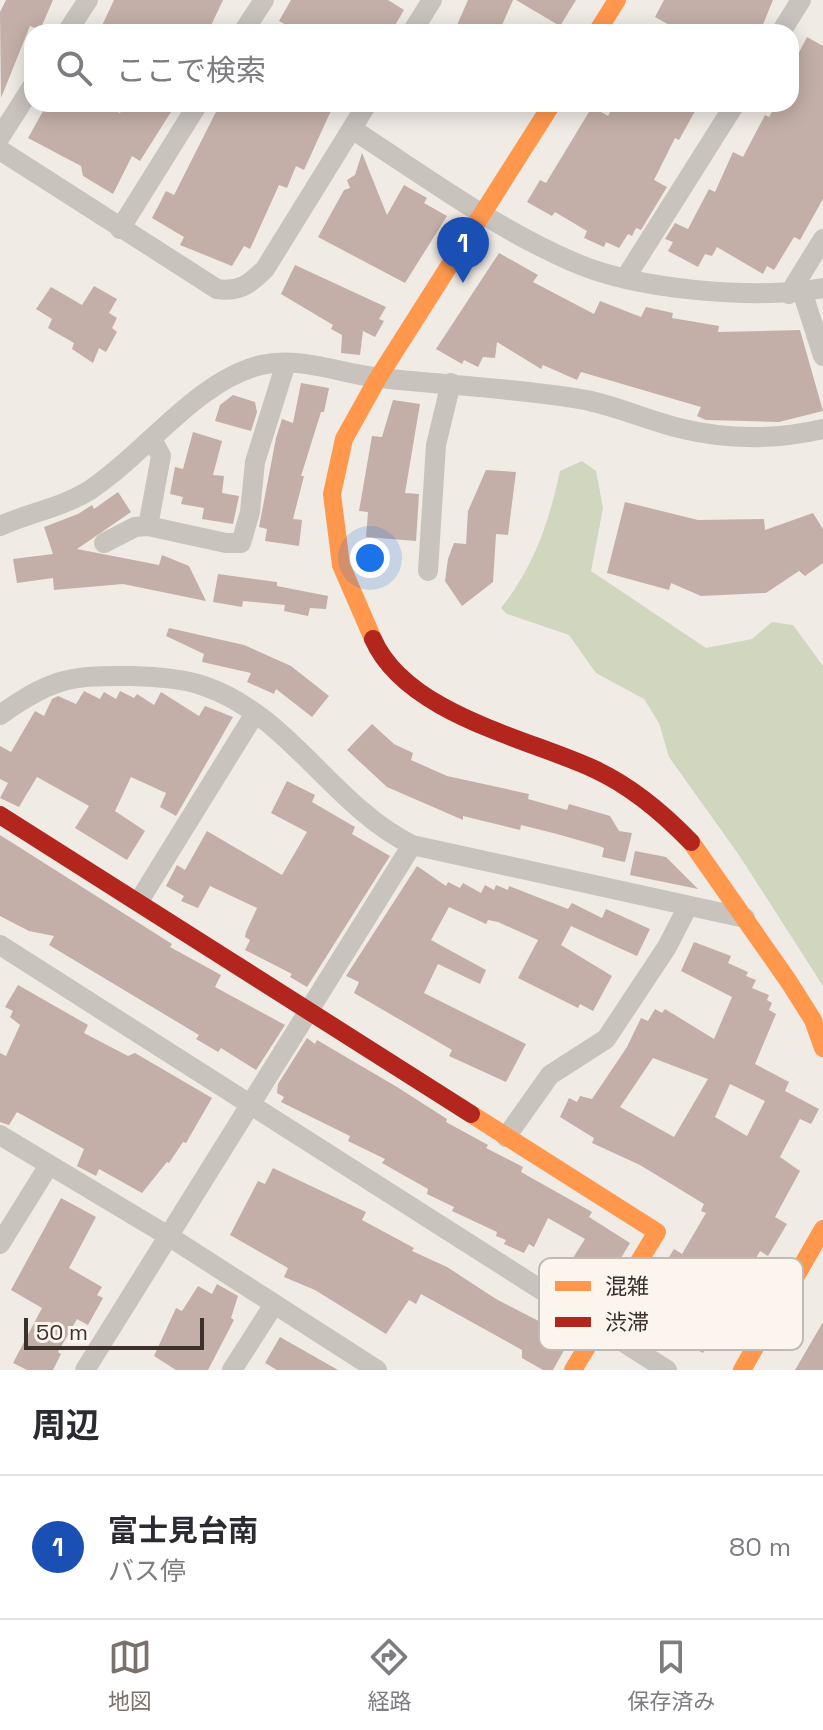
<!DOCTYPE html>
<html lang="ja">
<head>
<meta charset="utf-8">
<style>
	:root { --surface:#fff; --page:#f2f2f3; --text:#2b2b33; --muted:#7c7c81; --line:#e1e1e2; --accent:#7a716c }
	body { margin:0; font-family:"Space Grotesk","Noto Sans JP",sans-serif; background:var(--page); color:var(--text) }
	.scale { position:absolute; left:24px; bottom:20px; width:180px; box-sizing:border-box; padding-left:8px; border:4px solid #3b302b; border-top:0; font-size:22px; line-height:28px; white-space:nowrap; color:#3b302b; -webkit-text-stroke:6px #fbf5ee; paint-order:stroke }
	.you { position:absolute; left:370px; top:558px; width:28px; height:28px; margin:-20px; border:6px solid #fff; border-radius:50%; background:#1a73e8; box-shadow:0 0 0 12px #1a73e833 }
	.badge { display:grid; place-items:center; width:52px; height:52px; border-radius:50%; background:var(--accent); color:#fff; font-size:26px; font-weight:700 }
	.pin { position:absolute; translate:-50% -66px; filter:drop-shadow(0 2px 4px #0008) }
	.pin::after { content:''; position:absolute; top:42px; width:28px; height:24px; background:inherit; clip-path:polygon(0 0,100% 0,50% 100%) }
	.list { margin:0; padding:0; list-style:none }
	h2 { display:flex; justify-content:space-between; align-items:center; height:104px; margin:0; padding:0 32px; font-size:34px }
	h2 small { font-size:26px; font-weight:400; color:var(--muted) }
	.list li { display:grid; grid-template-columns:52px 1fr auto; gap:24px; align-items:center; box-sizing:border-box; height:144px; padding:0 32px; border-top:2px solid var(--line) }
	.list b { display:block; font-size:30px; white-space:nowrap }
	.list p { margin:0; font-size:26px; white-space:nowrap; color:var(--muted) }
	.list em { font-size:26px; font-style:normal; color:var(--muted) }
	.icon { flex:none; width:44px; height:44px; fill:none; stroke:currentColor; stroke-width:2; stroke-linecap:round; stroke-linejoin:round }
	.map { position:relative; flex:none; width:823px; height:1370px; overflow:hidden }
	.search { position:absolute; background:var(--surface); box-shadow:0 4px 20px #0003; left:24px; right:24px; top:24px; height:88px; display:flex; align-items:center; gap:20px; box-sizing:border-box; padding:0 28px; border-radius:24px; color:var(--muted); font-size:30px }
	.sheet { height:248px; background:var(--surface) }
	nav { display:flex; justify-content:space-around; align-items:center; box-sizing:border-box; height:112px; border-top:2px solid var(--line); background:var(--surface); font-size:22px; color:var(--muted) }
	nav a { display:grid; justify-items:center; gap:4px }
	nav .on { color:var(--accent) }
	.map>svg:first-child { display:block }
</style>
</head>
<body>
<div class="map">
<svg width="823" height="1370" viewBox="0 0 823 1370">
	<rect width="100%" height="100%" fill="#f0ebe5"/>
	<path fill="#d1d6bf" d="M582 461 596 471 603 508 591 571 706 648 752 639 772 622 793 625 823 666V986L739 855 669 757 659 723 644 699 596 673 569 635 507 614 501 608C534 567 549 522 560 471Z"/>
	<path fill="#c3afa7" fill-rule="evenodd" d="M6 0H53L40 30 30 26 1 98 0 12Z
		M114 0H223L208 32H99Z
		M291 0H388L404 10 391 32H299L279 21Z
		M468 0H513L499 32H454Z
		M516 0H576L560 26Z
		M664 0H773L760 32H682L655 17Z
		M807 37 823 46V199L800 240 794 237 774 270 767 266 763 274 717 247 712 256 705 254 698 267 668 251 673 242 665 239 675 223 688 229 709 189 715 192 733 152 743 157 765 115 769 117 777 104H791V68Z
		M47 104H100L120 113 125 104H176L140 161 132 156 113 194 83 176 81 166 28 138Z
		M220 104H334L304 170 296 166 287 188 279 185 250 249 244 246 232 266 180 245 184 237 152 218 166 191 174 195Z
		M615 104H699L679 140 675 138 654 180 667 187 641 230 636 228 632 236 628 234 619 248 606 242 604 247 584 238 587 231 555 212 552 216 527 202 540 180 546 183 592 107 608 116Z
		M362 153 387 215 404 185 427 198 424 203 447 216 405 283 318 237 344 190 350 188 347 180 355 175Z
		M499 253 538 275 533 282 594 314 600 301 641 317 646 307 673 313 672 318 719 326 718 332 800 330 823 411 779 422 706 420 697 416 701 407 581 372 577 380 543 365 541 369 497 342 495 358 483 357 478 367 464 360 462 364 436 349Z
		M295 265 386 307 379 319 384 321 375 337 363 331 360 355 341 353 342 335 331 329 333 325 281 294Z
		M94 286 117 299 109 313 117 318 112 328 117 332 106 352 99 348 93 363 72 349 74 343 48 328 52 319 36 309 51 287 82 305Z
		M301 383 329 388 324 412H321L301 476H304L293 519 302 520 299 546 265 541 267 529 259 527 276 438 282 419 293 423Z
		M233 395 255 402 257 412 251 431 215 421 220 405Z
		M393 400 420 404 405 493 419 494 416 541 366 537 368 512 359 511 372 436 382 437Z
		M193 432 222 441 213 475 224 476 222 493 239 496 233 524 202 519 204 508 181 504 183 497 170 494 175 467 183 469Z
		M486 470 516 472 508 535 496 534 493 582 462 606 445 581 448 559 454 543 466 544 468 511Z
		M118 492 131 512 77 549 159 565 162 555 189 566 206 601 123 584 54 590 53 578 17 583 13 559 53 554 44 527 78 514 92 505 94 509Z
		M625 502 698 520 764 519 765 530 813 513 823 529V563L805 576 799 571 766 593 701 596 671 583 669 590 607 573Z
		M218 574 277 582V586L328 596 326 609 310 608 308 616 284 611 285 605 243 601 242 607 213 602Z
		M169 628 244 645 291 666 329 696 312 717 276 689 274 694 247 682 251 673 202 662 204 654 166 636Z
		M84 691 100 699 104 692 116 699 120 691 134 698 137 694 154 705 161 692 199 716 205 706 233 717 176 816 160 807 166 793 131 777 115 811 145 831 127 860 75 828 89 806 37 777 19 807 0 798 8 783 0 779V746L11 752 35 711 44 716 52 699 58 696 76 704Z
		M372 724 394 744 413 753 411 760 447 776 529 794 528 799 567 810 569 804 610 816 619 831 632 833 625 862 602 857 604 848 599 846 557 834 521 825 520 830 463 816V820L387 787 347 750Z
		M287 781 315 795 312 802 355 827 352 834 390 856 307 987 290 977 292 974 245 950 250 940 245 937 246 932 257 908 210 886 198 908 181 901 184 896 166 886 177 865 185 870 207 831 282 875 307 832 271 813Z
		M0 835 172 944 170 947 221 975 215 987 285 1025 256 1070 221 1048 218 1052 196 1039 199 1035 49 945 54 936 29 931 0 916Z
		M635 851 666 857 698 889 630 875Z
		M417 866 446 886 448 882 460 888 463 883 481 893 485 885 494 890 496 885 508 890 509 886 568 909 572 903 602 918 606 909 650 929 637 956 571 926 561 945 612 976 593 1011 580 1004 578 1008 518 978 538 940 498 922 488 920 486 924 449 907 431 940 486 970 480 984 438 964 424 993 526 1044 506 1082 449 1056 452 1050 354 993 359 982 346 976Z
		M694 942 731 956 728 963 748 972 746 976 756 980 752 988 769 995 767 1000 772 1003 769 1010 776 1014 755 1064 789 1082 785 1091 819 1109 811 1124 800 1119 780 1157 800 1171 775 1217 787 1224 768 1256 760 1251 703 1353 633 1315 674 1249 682 1254 706 1213 701 1211 704 1204 640 1165 592 1143 594 1138 560 1117 569 1098 577 1102 580 1096 592 1099 627 1047 641 1018 648 1021 655 1009 662 1013 665 1009 714 1039 732 997 681 971ZM653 1058 708 1079 674 1137 620 1107ZM730 1084 765 1101 747 1136 715 1117Z
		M18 985 88 1025 84 1033 128 1056 135 1053 212 1098 186 1143 183 1142 169 1163 167 1162 142 1193 99 1169 96 1176 77 1166 84 1149 17 1112 9 1125 0 1122V1053L6 1056 20 1025 10 1017 13 1011 5 1007Z
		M307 1038 315 1044 317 1040 397 1087 447 1119 446 1122 488 1145 486 1148 523 1167 521 1172 592 1212 589 1217 630 1243 608 1280 573 1258 585 1239 548 1218 534 1247 529 1244 524 1253 504 1244 506 1240 496 1236 497 1232 452 1211 454 1207 427 1194 428 1189 382 1163 385 1159 348 1141 350 1136 281 1102 284 1097 277 1093 278 1084Z
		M273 1168 366 1212 362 1220 414 1248 412 1251 447 1267 496 1299 562 1333 558 1340 567 1345 553 1370H543L522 1358V1350L421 1294 416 1304 409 1300 386 1334 315 1290 284 1277 288 1268 230 1235 258 1181 265 1184Z
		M61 1198 96 1217 69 1268 102 1287 97 1295 103 1298 88 1325 77 1319 58 1352 61 1354 53 1370H27L13 1363 42 1308 11 1290Z
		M217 1284 238 1296 231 1318 234 1320 208 1370H176L154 1356 176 1308 182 1311 198 1286 212 1294Z
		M823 1322V1370H795Z
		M280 1337 338 1370H277L265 1363Z"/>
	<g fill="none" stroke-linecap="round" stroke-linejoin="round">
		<path stroke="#c9c3be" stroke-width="20" d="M67 32 88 0
			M243 32 264 0
			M412 32 432 0
			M781 32 801 0
			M352 129C423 175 493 227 571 261 635 290 754 300 823 288
			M0 137 32 87
			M0 150 217 289C239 292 249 285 265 269L367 104
			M120 229 198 104
			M626 277 735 104
			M802 291 823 356
			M789 294 823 239
			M0 526C29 513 63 507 90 490 145 454 196 381 261 365 301 356 341 374 381 378 445 385 510 388 574 398 610 403 643 419 679 428 727 440 775 440 823 429
			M148 526 161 456 152 439
			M104 543 135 527 148 526 226 543H241L250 512 255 462 286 363
			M428 571 436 445 451 383
			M0 715C51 679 69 675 131 676 155 677 181 678 204 686 288 714 334 807 412 845L745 918
			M139 901 254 715
			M0 945 667 1370
			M0 1135 170 1237 377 1370
			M506 1137 550 1075 606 1039 667 947 688 906
			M0 1244 49 1165
			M85 1370 412 845
			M232 1370 273 1306"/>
		<path stroke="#ff974d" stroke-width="18" d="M597 32 617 0
			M373 639 341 565 332 494 344 439 378 378 552 104
			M691 842 789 982 813 1020 823 1048
			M471 1114 657 1232 573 1370
			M742 1370 823 1229"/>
		<path stroke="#b3261e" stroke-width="18" d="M373 639C406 714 527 738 594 769 631 786 663 813 691 842
			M0 815 471 1114"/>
	</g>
	<rect x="539" y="1258" width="264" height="92" rx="12" fill="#fbf5ee" stroke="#c1bab4" stroke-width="2"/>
	<rect x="555" y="1281" width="36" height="10" fill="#ff974d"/>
	<rect x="555" y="1317" width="36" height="10" fill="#b3261e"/>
	<g font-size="22" fill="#3b302b">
		<text x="605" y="1294">混雑</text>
		<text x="605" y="1330">渋滞</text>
	</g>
</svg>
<div class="scale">50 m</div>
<div class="you"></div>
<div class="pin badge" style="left:463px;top:283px;background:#1a4fb4">1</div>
<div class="search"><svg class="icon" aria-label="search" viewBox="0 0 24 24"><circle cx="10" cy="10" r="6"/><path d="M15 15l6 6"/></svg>ここで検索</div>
</div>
<section class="sheet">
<h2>周辺<small></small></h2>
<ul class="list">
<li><span class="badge" style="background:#1a4fb4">1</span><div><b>富士見台南</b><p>バス停</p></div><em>80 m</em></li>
</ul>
</section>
<nav>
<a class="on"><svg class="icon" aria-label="map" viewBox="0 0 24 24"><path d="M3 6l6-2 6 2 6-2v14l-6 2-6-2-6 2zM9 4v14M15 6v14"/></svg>地図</a>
<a><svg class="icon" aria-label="directions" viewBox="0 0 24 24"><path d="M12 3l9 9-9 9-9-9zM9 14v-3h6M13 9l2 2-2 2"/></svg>経路</a>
<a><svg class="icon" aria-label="saved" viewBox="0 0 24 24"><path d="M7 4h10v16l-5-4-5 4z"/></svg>保存済み</a>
</nav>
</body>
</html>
